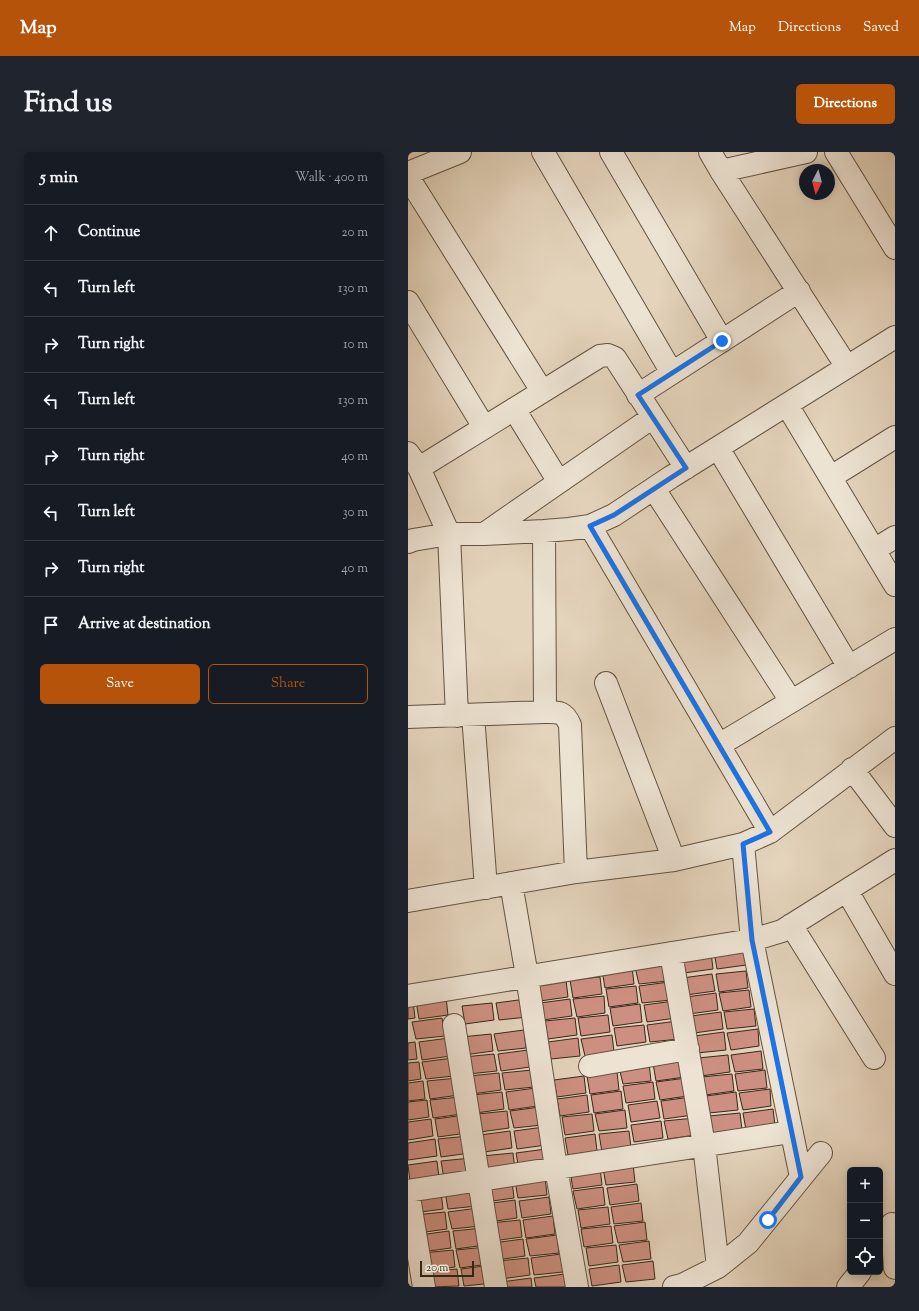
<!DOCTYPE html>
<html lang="en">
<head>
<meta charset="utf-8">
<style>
	:root { --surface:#171b24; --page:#20242c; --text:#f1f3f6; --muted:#9ea1a6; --line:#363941; --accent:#b45309 }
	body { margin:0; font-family:"Sorts Mill Goudy",serif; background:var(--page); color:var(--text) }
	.controls { position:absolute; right:12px; bottom:12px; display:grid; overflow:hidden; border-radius:6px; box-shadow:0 2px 10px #0003 }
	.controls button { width:36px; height:36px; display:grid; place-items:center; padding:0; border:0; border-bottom:1px solid var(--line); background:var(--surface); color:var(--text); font:20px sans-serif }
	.compass { position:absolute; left:391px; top:12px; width:36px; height:36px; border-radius:50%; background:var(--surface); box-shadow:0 2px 10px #0003; rotate:186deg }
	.scale { position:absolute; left:12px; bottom:10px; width:54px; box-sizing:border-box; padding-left:4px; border:2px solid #362818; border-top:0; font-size:11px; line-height:14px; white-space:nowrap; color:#362818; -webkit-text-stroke:3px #ede3d3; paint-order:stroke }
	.stop { position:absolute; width:12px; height:12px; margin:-9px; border:3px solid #1a73e8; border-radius:50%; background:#fff }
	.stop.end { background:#1a73e8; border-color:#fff; box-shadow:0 1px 4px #0008 }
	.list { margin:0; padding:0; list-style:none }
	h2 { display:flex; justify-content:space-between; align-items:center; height:52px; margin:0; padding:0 16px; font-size:17px }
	h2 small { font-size:13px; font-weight:400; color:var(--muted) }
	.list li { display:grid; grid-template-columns:26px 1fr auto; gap:12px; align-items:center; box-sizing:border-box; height:56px; padding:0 16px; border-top:1px solid var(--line) }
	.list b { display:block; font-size:15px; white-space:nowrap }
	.list em { font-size:13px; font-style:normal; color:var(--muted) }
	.actions { display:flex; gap:8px; padding:12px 16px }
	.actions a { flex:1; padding:9px 0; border:1px solid var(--accent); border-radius:6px; text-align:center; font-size:14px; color:var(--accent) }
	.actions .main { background:var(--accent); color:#fff }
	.icon { flex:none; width:22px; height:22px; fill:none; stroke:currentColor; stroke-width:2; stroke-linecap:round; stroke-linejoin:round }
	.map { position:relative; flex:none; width:487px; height:1135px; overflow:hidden; border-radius:6px }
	header { display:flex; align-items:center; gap:24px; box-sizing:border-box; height:56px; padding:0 20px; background:var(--accent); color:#fff }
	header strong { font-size:19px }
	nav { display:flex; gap:22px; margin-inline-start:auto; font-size:14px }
	.intro { display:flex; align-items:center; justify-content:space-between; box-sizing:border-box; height:96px; padding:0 24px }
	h1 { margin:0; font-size:28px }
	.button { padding:10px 18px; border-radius:6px; background:var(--accent); color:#fff; font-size:14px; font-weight:700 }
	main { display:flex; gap:24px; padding:0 24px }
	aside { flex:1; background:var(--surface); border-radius:6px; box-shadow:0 2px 10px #0003 }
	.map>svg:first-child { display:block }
</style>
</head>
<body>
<header>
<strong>Map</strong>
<nav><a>Map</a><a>Directions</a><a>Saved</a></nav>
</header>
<div class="intro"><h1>Find us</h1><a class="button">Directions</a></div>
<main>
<aside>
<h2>5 min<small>Walk · 400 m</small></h2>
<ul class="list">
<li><svg class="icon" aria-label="ahead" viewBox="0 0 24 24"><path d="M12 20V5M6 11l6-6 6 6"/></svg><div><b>Continue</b></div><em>20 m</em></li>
<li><svg class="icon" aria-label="left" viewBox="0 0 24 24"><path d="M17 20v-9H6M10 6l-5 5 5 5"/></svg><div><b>Turn left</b></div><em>130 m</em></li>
<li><svg class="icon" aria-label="right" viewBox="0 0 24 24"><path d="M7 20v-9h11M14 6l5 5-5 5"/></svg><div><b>Turn right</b></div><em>10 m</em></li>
<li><svg class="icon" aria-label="left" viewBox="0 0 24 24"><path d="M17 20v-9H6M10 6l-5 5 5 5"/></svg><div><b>Turn left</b></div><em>130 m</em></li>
<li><svg class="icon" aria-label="right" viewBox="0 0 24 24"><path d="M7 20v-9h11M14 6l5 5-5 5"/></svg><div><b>Turn right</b></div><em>40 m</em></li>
<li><svg class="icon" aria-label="left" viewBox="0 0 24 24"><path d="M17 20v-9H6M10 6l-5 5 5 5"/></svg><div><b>Turn left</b></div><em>30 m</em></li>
<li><svg class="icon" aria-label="right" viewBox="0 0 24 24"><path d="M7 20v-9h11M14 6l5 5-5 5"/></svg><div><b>Turn right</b></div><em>40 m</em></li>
<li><svg class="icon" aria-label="arrive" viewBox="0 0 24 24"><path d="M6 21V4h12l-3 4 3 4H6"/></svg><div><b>Arrive at destination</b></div></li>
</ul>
<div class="actions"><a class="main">Save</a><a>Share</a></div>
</aside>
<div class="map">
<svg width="487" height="1135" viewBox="0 0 487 1135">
	<rect width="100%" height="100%" fill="#e4d4bc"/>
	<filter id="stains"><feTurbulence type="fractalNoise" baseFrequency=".005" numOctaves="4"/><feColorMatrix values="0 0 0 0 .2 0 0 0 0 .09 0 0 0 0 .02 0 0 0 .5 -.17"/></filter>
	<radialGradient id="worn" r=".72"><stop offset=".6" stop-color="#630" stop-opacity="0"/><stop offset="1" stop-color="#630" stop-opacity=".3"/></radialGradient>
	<path fill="#cd8f81" stroke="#362818" d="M336 796 338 813 309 817 306 800Z
		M303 800 305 817 276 821 273 803Z
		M257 811 260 829 231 832 227 815Z
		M224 815 226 832 197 836 194 818Z
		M338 819 340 836 311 840 308 822Z
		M304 822 307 839 278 843 274 826Z
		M192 825 194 842 165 846 162 828Z
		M158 828 160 845 132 849 128 832Z
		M261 830 263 848 234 851 231 834Z
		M228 834 230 851 201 855 198 837Z
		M341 838 343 855 315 859 311 841Z
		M308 841 310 858 281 862 278 845Z
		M196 844 197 861 169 865 165 847Z
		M38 845 40 863 11 867 8 849Z
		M118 847 120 865 91 868 88 851Z
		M162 847 164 864 135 868 132 851Z
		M0 849H5L7 866 0 867Z
		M266 849 268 866 239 870 236 853Z
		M84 851 86 868 57 872 54 854Z
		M232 852 234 870 205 874 202 856Z
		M346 857 348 874 319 877 316 860Z
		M313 860 315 877 286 881 283 864Z
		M200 863 202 880 173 884 170 866Z
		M34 866 37 884 8 887 4 870Z
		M167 866 169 883 140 887 137 869Z
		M269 869 271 887 242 890 239 873Z
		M236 873 238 890 209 894 206 876Z
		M350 877 351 894 323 898 319 881Z
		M116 878 118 896 90 899 86 882Z
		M316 880 318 898 289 901 286 884Z
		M83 882 85 899 56 903 53 885Z
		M204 883 206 900 177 904 173 887Z
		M41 886 43 904 14 908 11 890Z
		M170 886 172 904 143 907 140 890Z
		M7 890 9 907 0 908V891Z
		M120 898 122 915 93 919 90 902Z
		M353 899 355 917 327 920 323 903Z
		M86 902 89 919 60 922 56 905Z
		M320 903 322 920 293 924 290 906Z
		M45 906 46 924 18 927 14 910Z
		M275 908 277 925 248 929 245 911Z
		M11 910 13 927 0 929V911Z
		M241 911 243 929 215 932 211 915Z
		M124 918 126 935 97 938 94 921Z
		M357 918 359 936 330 939 327 922Z
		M209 920 211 938 182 942 179 924Z
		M91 921 93 938 64 942 61 924Z
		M324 922 326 939 297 943 293 925Z
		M176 924 178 941 149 945 146 928Z
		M49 926 51 943 22 947 19 929Z
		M278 926 280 944 252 948 248 930Z
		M15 929 17 947 0 949V931Z
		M245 930 247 947 218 951 215 934Z
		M128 936 130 954 101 958 98 940Z
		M362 937 363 954 335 958 331 941Z
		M213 939 215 957 186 961 183 943Z
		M94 940 96 957 68 961 64 943Z
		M328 940 330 958 301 961 298 944Z
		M179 943 181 960 152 964 149 947Z
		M52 945 54 962 25 966 22 948Z
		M283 945 285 963 256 967 253 949Z
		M19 948 21 965 0 968V950Z
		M249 949 252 966 223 970 220 953Z
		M132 955 134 973 106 976 102 959Z
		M365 957 367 974 338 978 335 961Z
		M217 958 219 976 191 979 187 962Z
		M99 959 101 976 72 980 69 962Z
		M332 961 334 978 305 982 301 964Z
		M184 962 186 979 157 983 154 965Z
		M57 963 59 981 30 985 27 967Z
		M287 966 288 983 260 987 256 969Z
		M23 967 25 984 0 988V970Z
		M253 969 255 986 226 990 223 973Z
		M136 975 138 993 109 997 106 979Z
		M102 979 104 996 76 1000 72 983Z
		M221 979 223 996 194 1000 191 982Z
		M187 982 189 999 160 1003 157 986Z
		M60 984 62 1001 33 1005 30 987Z
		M27 987 29 1004 0 1008V991Z
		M138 997 140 1015 111 1018 108 1001Z
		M105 1001 107 1018 78 1022 74 1004Z
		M63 1006 65 1023 36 1027 33 1009Z
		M29 1009 31 1026 2 1030 0 1013Z
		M225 1012 227 1030 198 1033 195 1016Z
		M192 1016 194 1033 165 1037 162 1019Z
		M137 1025 139 1043 110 1046 107 1029Z
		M104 1029 106 1046 77 1050 74 1032Z
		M229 1032 231 1049 202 1053 199 1036Z
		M195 1035 197 1053 169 1057 165 1039Z
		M67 1036 69 1054 40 1057 37 1040Z
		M33 1040 35 1057 6 1061 3 1043Z
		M141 1045 143 1062 114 1066 111 1049Z
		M107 1048 109 1066 81 1070 77 1052Z
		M233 1051 235 1069 206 1072 203 1055Z
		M200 1055 202 1072 173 1076 170 1058Z
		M70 1056 73 1074 44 1077 40 1060Z
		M37 1060 39 1077 10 1081 7 1063Z
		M145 1064 147 1082 118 1086 115 1068Z
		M112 1068 114 1085 85 1089 82 1071Z
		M237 1070 239 1088 210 1091 206 1074Z
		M203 1074 205 1091 176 1095 173 1077Z
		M75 1076 77 1093 48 1097 45 1079Z
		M41 1079 43 1096 14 1100 11 1083Z
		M149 1083 151 1101 122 1104 118 1087Z
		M115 1087 117 1104 88 1108 85 1091Z
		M241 1089 243 1107 215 1110 211 1093Z
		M208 1093 210 1110 181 1114 178 1096Z
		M78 1095 80 1112 52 1116 48 1098Z
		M45 1098 47 1115 18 1119 15 1101Z
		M153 1102 155 1120 126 1123 123 1106Z
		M120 1106 122 1123 93 1127 90 1109Z
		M245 1109 247 1127 218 1130 214 1113Z
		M83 1113 85 1131 56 1134 53 1117Z
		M211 1113 213 1130 184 1134 181 1117Z
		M49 1117 51 1134 22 1135 19 1120Z
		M157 1122 158 1135H128L126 1126Z
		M123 1126 124 1135H94L93 1130Z"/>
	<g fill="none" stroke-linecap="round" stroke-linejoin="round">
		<g stroke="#625341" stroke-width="24">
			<path id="street" d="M135 0 264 221
				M203 0 314 189
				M302 0 313 19 439 215
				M428 0 487 96
				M313 19 398 0
				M0 21 52 0
				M0 25 134 239
				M0 150 76 275
				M230 243 391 139
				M379 253 487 433
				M106 257 151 330
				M310 296 441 515
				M0 301 11 316 41 382 49 564
				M11 316 192 204 200 203 207 206 278 316
				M423 325 487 285
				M246 337 383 549
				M182 374 362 680
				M136 379 137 560
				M76 382 245 265
				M0 390 5 388 41 382H76L136 379 161 377 182 374 206 363 263 325 487 185
				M466 398 487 385
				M198 531 266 708
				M65 563 78 736
				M0 565 137 560C150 560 156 559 162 573L168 720
				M311 593 487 487
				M444 617 487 674
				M335 692 344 788 393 1025
				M103 731 119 824 148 1016 169 1135
				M439 739 487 822
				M0 749 168 720 266 708 335 692 362 680 487 586
				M383 773 466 906
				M263 801 296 993 310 1115
				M0 844 344 788 374 779 487 708
				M46 873 88 1135
				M182 914 280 897
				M0 1039 383 980
				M0 1039 16 1135
				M484 1072 487 1116
				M266 1135 274 1133 310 1115 340 1091 413 1001
				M440 1135 452 1120"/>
		</g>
		<use href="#street" stroke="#ede3d3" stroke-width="22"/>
	</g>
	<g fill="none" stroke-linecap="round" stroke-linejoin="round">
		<path stroke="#1a73e8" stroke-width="5" d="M314 189 230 243 278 316 206 363 182 374 362 680 335 692 344 788 393 1025 360 1068"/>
	</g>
	<rect width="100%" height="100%" filter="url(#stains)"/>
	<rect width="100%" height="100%" fill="url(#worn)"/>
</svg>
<div class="controls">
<button>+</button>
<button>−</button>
<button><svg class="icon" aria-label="locate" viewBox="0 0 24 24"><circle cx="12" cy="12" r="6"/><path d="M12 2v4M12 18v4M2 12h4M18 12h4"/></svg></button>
</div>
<svg class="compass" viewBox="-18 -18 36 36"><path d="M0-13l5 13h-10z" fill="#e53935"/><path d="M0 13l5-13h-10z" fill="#9ea1a6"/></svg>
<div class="scale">20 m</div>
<div class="stop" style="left:360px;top:1068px"></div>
<div class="stop end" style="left:314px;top:189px"></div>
</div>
</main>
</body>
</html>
